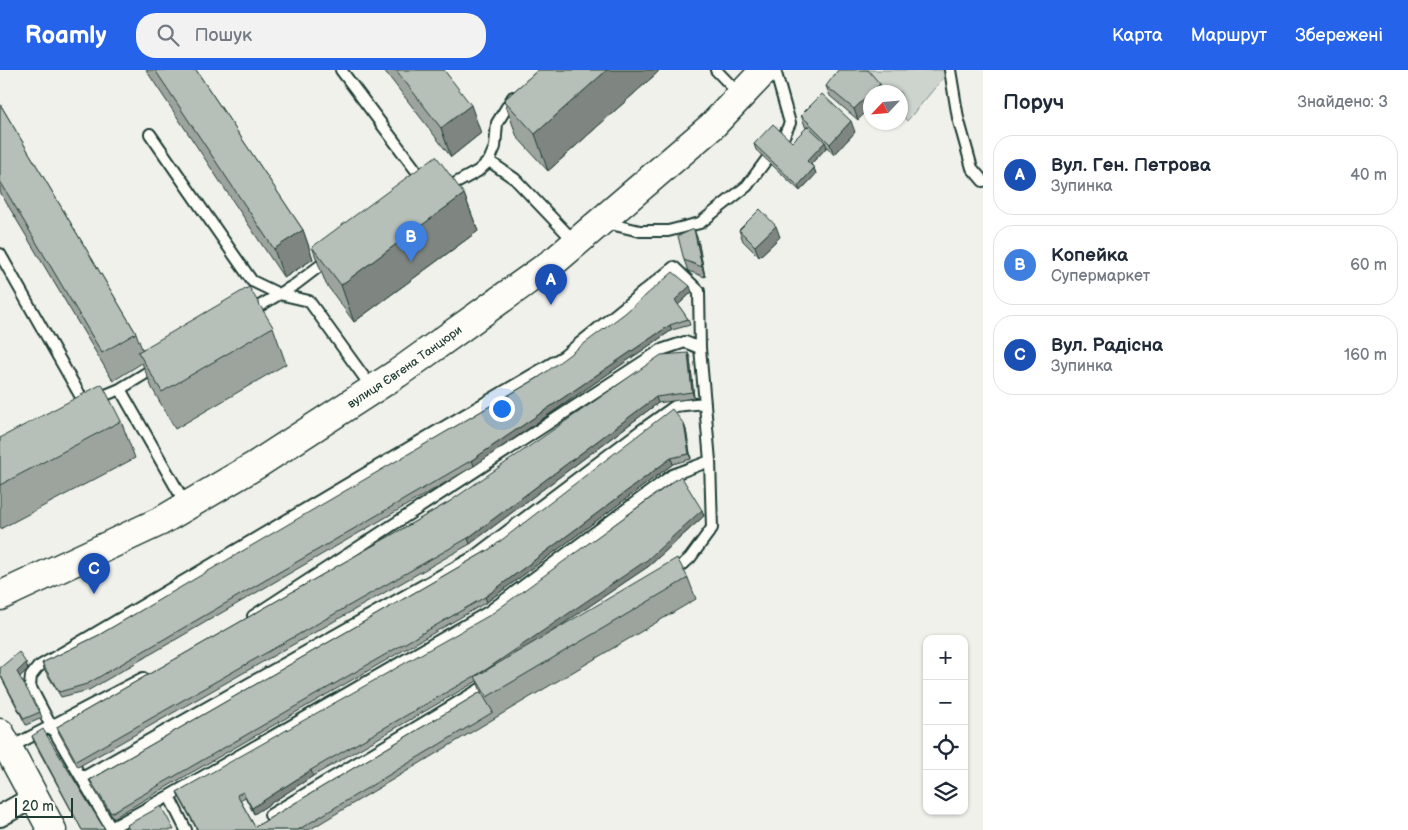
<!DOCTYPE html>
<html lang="uk">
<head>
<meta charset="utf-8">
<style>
	:root { --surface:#fff; --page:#f2f2f3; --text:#1f2937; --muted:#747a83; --line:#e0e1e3; --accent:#2563eb }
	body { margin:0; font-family:"Balsamiq Sans",sans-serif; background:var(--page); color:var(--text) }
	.controls { position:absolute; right:15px; bottom:15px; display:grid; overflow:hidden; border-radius:10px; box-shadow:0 1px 4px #0004 }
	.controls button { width:45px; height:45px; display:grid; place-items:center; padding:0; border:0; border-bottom:1px solid var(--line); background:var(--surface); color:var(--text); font:25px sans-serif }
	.compass { position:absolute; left:863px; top:15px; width:45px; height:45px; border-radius:50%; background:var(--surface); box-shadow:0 1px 4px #0004; rotate:244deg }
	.scale { position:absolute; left:15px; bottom:12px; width:58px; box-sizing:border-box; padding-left:5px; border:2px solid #1f3d34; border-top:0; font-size:14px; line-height:18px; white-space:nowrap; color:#1f3d34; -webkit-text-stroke:4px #fdfcf7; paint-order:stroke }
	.you { position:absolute; left:501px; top:338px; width:18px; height:18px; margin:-12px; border:4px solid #fff; border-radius:50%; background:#1a73e8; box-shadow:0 0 0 8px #1a73e833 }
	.badge { display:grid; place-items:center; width:32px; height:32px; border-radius:50%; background:var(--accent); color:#fff; font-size:16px; font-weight:700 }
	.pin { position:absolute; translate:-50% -41px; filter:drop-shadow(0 1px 2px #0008) }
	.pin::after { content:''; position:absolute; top:26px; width:18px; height:15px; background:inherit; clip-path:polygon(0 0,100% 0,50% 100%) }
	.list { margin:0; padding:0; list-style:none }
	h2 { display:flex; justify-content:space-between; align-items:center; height:65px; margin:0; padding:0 20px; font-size:21px }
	h2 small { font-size:16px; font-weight:400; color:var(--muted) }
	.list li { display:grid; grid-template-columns:32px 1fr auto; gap:15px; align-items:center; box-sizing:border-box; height:80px; margin:0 10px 10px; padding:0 10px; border:1px solid var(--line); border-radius:20px }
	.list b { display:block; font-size:19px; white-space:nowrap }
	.list p { margin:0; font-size:16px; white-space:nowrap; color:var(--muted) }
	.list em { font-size:16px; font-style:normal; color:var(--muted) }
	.icon { flex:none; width:28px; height:28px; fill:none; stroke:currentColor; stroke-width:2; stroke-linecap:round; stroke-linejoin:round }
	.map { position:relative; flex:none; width:983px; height:760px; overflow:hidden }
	header { display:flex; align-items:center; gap:30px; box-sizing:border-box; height:70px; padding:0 25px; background:var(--accent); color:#fff }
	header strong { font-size:24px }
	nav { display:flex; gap:28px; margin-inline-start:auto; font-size:18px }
	.search { width:350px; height:45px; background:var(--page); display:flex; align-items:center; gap:12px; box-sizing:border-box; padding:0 18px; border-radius:20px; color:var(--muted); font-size:19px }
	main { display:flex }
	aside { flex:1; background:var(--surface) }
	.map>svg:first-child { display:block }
</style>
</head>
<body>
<header>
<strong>Roamly</strong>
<div class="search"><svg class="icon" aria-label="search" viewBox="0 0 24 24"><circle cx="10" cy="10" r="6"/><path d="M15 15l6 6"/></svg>Пошук</div>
<nav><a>Карта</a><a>Маршрут</a><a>Збережені</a></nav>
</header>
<main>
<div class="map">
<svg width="983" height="760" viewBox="0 0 983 760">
	<rect width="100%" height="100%" fill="#f0f1eb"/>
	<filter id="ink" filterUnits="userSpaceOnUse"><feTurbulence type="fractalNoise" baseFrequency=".02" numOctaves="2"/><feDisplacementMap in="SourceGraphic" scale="10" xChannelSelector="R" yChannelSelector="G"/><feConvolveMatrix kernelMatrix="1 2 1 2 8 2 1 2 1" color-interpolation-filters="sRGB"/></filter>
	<g filter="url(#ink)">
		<path fill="#cdd3cd" stroke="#768880" d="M862 0H950L907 51 901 43V22H882Z"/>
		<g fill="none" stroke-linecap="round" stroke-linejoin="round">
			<g stroke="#1f3d34" stroke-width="14">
				<path id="lane" d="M341 0 424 111
					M716 0 740 25
					M775 0 790 53 783 68
					M950 0 958 48 972 98 983 111
					M150 64 252 211 279 224 309 231 372 318
					M489 91 515 109 575 172
					M445 119 478 101 489 91 495 77 497 53 513 27
					M606 153 640 161H668L700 153 747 116 767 89
					M0 184 85 334
					M248 243 296 214 330 188
					M120 319 186 435
					M96 329 120 319 156 297
					M253 546 661 280 685 272 700 278 710 391 712 458 690 488 672 504
					M9 678 143 608
					M82 708 473 487 640 361 675 336 705 333
					M169 726 186 760
					M270 745 490 613
					M111 758 169 726 488 542 672 405 710 391
					M112 760 51 656 30 616 31 606 38 597 564 286 674 197 699 221 700 278"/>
			</g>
			<g stroke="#1f3d34" stroke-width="24">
				<path id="street" d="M0 746 34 727"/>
			</g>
			<g stroke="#1f3d34" stroke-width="31">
				<g id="secondary">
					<path id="s1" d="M0 526 161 451 256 395 398 303 557 189 712 56 765 0"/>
					<path d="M0 663 52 760"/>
				</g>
			</g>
			<use href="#lane" stroke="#fdfcf7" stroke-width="10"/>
			<use href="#street" stroke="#fdfcf7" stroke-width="20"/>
			<use href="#secondary" stroke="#fdfcf7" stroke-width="28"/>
		</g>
		<path fill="#9da49e" stroke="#1f3d34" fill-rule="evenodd" d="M146 0H196L303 160 313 189 284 208Z
			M384 0H444L481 63 451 87Z
			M538 0H658V2L548 101 517 67 504 30Z
			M868 0 858 50 830 26 826 16Z
			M0 34 136 263 142 279 273 257 286 294 175 359 152 318 142 293 113 311 0 122Z
			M801 45 855 62 834 85 827 77 811 94 814 98 816 104 800 121 756 80 754 74 792 72 806 58 805 56Z
			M464 124 478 161 354 252 326 214 312 177Z
			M739 160 780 167 759 187 743 171Z
			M698 170 705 207 688 201 684 190Z
			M692 222 678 235 688 249 690 255 672 260 474 396 89 620 61 627 44 599 42 593 99 565Z
			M688 283 690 288 694 328 658 333 470 474 78 697 59 663 57 657 449 432Z
			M121 351 135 388 0 459V368Z
			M684 354 686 360 691 389 673 394 487 532 113 748 92 716 90 710 490 479Z
			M702 440 704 446 649 496 549 563 688 508 696 529 495 648 309 760H197L179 727 177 722ZM477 611 481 622 255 757 240 730 245 727 254 744 313 706Z
			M0 598 28 599 19 607 40 642 42 648 26 655 0 605Z
			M32 666 105 760H82L34 672Z"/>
		<path fill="#7f8681" stroke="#1f3d34" d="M607 0H658V2L548 101 535 64Z
			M880 14 883 22H871Z
			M870 23V38L858 50 854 39Z
			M471 35 481 63 451 87 441 58Z
			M851 51 855 62 834 85 830 74Z
			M825 72 827 77 809 96 807 91Z
			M814 98 816 104 800 121 798 116Z
			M464 124 478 161 354 252 341 215Z
			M776 156 780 167 759 187 755 176Z
			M694 159 698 170 705 207 702 197Z
			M303 160 313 189 284 208 274 179Z
			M690 216 692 222 677 236 675 230Z
			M670 255 672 260 474 396 472 390Z
			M688 283 690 288 694 328 692 322Z
			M656 327 658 333 470 474 468 468Z
			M684 354 686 360 691 389 689 384Z
			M671 388 673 394 487 532 485 527Z
			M702 440 704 446 649 496 489 604 487 599Z
			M26 593 28 599 19 608 17 602Z
			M311 700 313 706 254 744 252 738Z"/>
		<path fill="#b6bfb8" stroke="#1f3d34" d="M155 0H196L303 160 274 179Z
			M396 0H444L471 35 441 58Z
			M538 0H607L535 64 504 30Z
			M838 0H868L880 14 854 39 826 16Z
			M822 24 851 51 830 74 801 45Z
			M0 34 136 263 102 283 0 111Z
			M773 54 792 72 808 56 825 72 807 91 814 98 798 116 754 74Z
			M436 86 464 124 341 215 312 177Z
			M760 139 776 156 755 176 739 160Z
			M694 159 702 197 684 190 678 166Z
			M673 202 690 216 675 230 688 249 670 255 472 390 87 614 59 622 42 593 99 565 538 308 624 244Z
			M249 217 273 257 162 322 138 282Z
			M688 283 692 322 656 327 468 468 76 691 57 657 449 432 661 285Z
			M102 314 121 351 0 415V368Z
			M672 339 684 354 689 384 671 388 485 527 111 743 90 710 490 479Z
			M681 406 702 440 647 490 487 599 311 700 252 738 243 722 237 725 255 757 481 622 493 642 298 760H198L177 722 490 545Z
			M677 488 688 508 487 627 475 607Z
			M19 582 26 593 17 602 40 642 24 649 0 604V598Z
			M43 659 105 760H82L32 666Z
			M161 736 174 760H129L127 755Z"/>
	</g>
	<g text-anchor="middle" stroke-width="4.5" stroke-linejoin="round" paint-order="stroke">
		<g font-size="12" fill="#1f3d34" stroke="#fdfcf7">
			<text dy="4" stroke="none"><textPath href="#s1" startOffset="466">вулиця Євгена Танцюри</textPath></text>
		</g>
	</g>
</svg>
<div class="controls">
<button>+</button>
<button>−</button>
<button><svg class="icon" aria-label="locate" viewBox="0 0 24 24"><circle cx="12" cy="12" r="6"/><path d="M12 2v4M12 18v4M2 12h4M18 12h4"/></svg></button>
<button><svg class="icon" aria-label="layers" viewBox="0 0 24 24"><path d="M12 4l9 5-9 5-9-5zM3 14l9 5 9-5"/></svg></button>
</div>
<svg class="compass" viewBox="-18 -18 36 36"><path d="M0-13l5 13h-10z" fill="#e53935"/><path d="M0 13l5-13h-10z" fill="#747a83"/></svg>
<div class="scale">20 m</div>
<div class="you"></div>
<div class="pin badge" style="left:551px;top:235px;background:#1a4fb4">A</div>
<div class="pin badge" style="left:411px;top:192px;background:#3f7fe0">B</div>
<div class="pin badge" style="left:94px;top:524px;background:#1a4fb4">C</div>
</div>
<aside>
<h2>Поруч<small>Знайдено: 3</small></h2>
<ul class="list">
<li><span class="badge" style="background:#1a4fb4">A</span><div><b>Вул. Ген. Петрова</b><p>Зупинка</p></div><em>40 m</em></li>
<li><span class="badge" style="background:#3f7fe0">B</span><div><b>Копейка</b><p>Супермаркет</p></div><em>60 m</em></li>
<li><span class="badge" style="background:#1a4fb4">C</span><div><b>Вул. Радісна</b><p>Зупинка</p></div><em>160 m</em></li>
</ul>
</aside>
</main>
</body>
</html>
